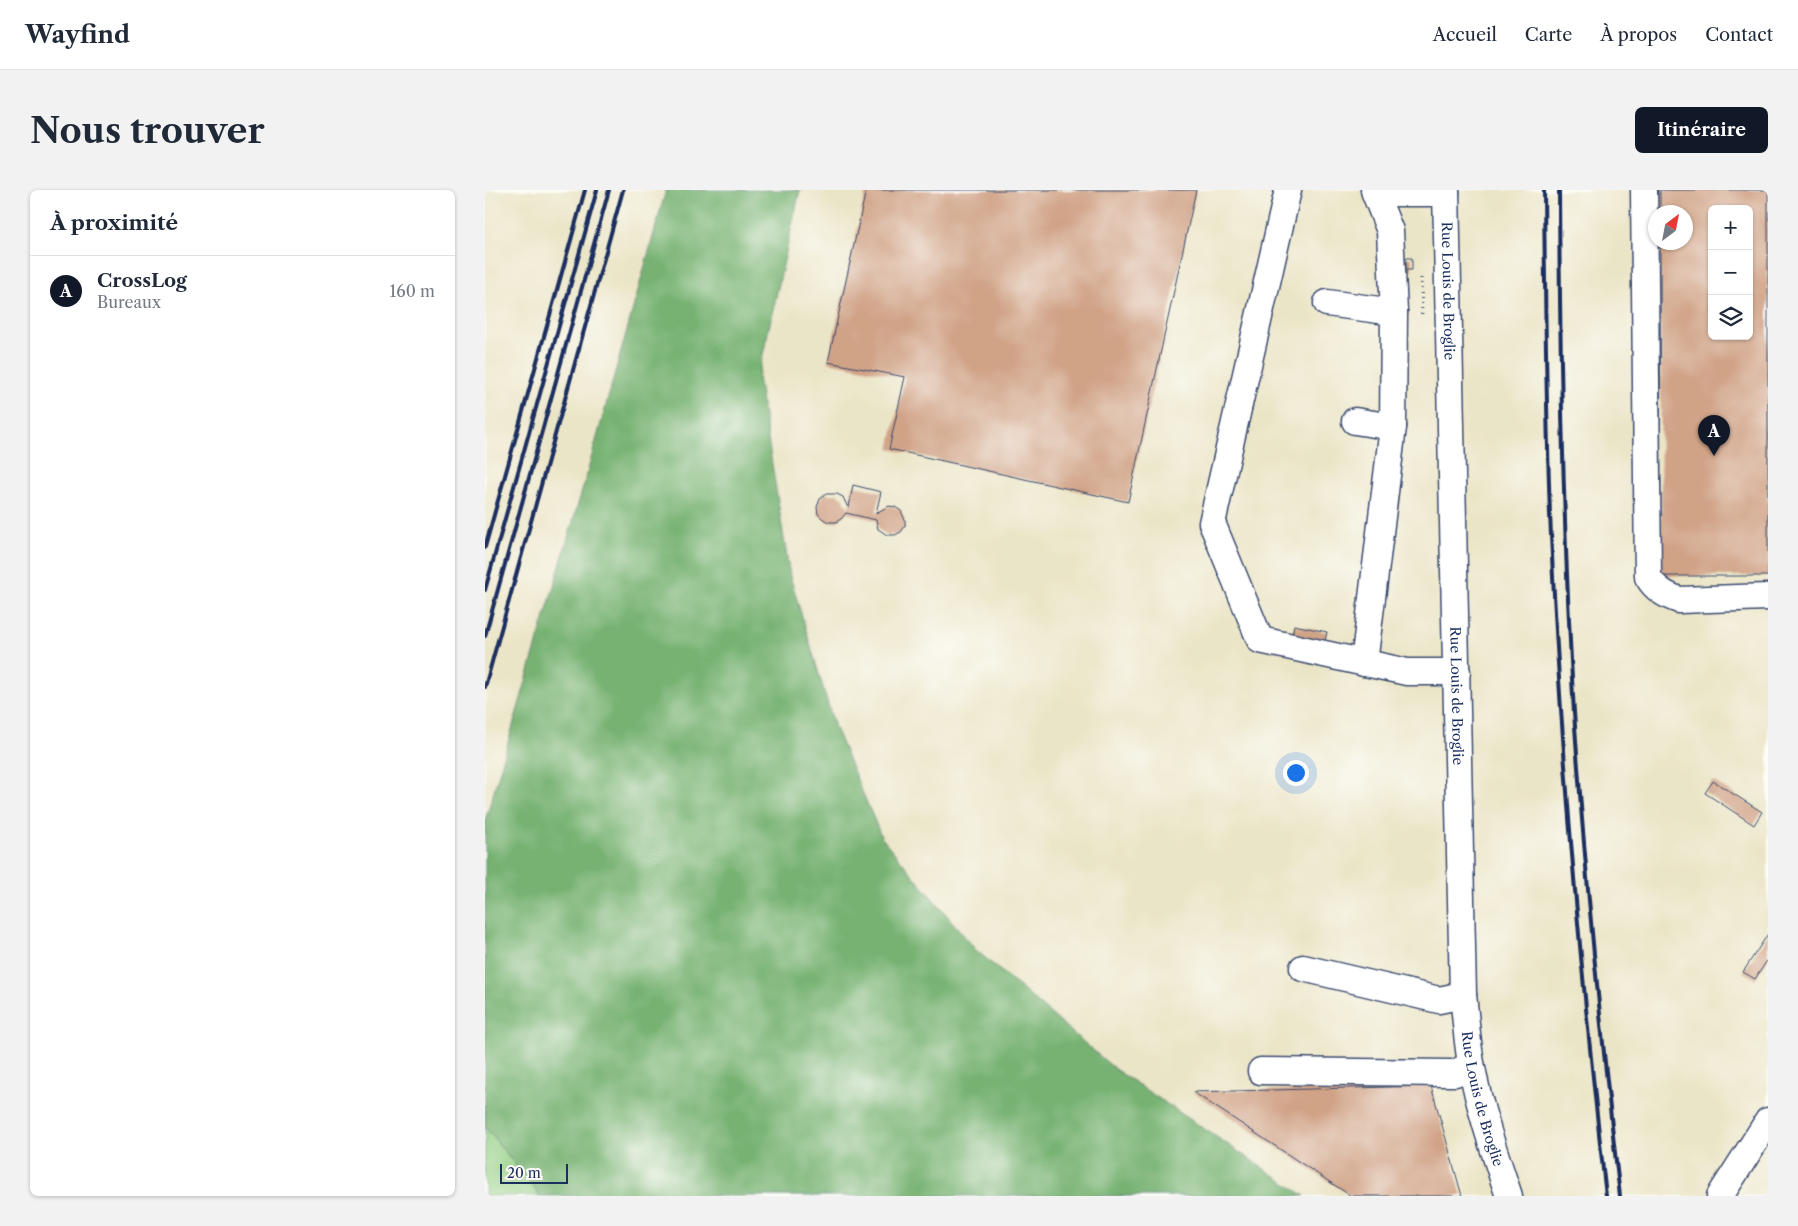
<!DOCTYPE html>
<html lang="fr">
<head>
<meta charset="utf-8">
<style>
	:root { --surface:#fff; --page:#f2f2f3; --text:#1f2937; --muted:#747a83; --line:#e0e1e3; --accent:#111827 }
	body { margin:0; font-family:"Libre Caslon Text",serif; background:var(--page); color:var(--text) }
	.controls { position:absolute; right:15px; top:15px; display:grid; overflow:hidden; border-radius:8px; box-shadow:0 1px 4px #0004 }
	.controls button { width:45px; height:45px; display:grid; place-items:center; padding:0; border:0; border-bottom:1px solid var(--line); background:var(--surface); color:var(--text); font:25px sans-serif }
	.compass { position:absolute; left:1163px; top:15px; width:45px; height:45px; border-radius:50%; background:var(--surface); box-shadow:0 1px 4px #0004; rotate:32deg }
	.scale { position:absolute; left:15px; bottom:12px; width:68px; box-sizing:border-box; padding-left:5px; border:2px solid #1b2f5e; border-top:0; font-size:14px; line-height:18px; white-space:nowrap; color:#1b2f5e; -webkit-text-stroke:4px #fdfcf7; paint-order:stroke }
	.you { position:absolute; left:810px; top:582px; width:18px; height:18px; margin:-12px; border:4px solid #fff; border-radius:50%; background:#1a73e8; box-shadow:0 0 0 8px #1a73e833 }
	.badge { display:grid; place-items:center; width:32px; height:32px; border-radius:50%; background:var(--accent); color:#fff; font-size:16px; font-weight:700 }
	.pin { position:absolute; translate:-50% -41px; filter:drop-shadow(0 1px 2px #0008) }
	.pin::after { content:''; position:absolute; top:26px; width:18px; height:15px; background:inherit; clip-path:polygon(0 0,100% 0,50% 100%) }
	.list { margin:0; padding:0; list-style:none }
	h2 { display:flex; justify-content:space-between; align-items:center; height:65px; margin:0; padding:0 20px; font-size:21px }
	h2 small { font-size:16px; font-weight:400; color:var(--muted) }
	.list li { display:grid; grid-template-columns:32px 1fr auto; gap:15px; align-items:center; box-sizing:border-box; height:70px; padding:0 20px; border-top:1px solid var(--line) }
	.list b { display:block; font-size:19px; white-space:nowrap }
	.list p { margin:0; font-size:16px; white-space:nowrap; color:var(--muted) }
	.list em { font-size:16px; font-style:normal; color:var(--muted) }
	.icon { flex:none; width:28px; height:28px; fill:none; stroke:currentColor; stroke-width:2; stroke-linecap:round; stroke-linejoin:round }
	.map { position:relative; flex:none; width:1283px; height:1006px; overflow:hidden; border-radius:8px }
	header { display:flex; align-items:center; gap:30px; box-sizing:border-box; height:70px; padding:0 25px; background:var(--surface); border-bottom:1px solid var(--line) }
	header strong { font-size:24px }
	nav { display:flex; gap:28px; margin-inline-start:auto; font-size:18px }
	.intro { display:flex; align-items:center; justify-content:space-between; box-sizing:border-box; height:120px; padding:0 30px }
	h1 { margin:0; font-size:35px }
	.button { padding:12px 22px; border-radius:8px; background:var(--accent); color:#fff; font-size:18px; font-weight:700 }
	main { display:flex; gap:30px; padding:0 30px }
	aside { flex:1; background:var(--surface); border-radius:8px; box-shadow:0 1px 4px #0004 }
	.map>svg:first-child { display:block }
</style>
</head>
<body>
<header>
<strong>Wayfind</strong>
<nav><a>Accueil</a><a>Carte</a><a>À propos</a><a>Contact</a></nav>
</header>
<div class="intro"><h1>Nous trouver</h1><a class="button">Itinéraire</a></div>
<main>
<aside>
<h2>À proximité<small></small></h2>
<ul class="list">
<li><span class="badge">A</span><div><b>CrossLog</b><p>Bureaux</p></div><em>160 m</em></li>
</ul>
</aside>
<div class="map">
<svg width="1283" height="1006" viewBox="0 0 1283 1006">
	<rect width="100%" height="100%" fill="#fdfcf7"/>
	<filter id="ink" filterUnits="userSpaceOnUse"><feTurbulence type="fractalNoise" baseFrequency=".02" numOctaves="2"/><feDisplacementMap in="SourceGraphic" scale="10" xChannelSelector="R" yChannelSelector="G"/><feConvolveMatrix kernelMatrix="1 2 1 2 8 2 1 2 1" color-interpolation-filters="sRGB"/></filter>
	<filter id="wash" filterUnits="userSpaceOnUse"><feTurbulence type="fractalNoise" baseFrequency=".0096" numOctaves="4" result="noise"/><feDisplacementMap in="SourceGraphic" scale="20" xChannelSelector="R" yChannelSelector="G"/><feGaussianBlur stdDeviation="1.12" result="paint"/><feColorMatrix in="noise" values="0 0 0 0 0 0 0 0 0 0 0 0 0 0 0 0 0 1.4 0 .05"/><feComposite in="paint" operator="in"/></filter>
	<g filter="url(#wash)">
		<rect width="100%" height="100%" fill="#ebe5c7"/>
		<path fill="#94d085" stroke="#588072" d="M0 937 55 1006H0Z"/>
		<path fill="#77b272" stroke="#497068" d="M181 0H315L273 187 305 386 350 538 397 648 491 760 631 880 820 1006H55L0 937V631L101 287Z"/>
		<g id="blocks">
			<path fill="#d0a286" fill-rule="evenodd" d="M381 0H711L643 312 404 259 420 187 343 172Z
				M1175 0H1283V386H1176L1175 52H1200V22H1175ZM1227 19H1264V146H1227Z
				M921 68H927V80H921Z
				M368 295 396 302 391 323 404 316 410 317 416 321 420 330V336L416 342 410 345H402L393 339 391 330 361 323 356 329 351 332H343L337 328 333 324 332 317 335 309 341 304H352L358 307 362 316 364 317Z
				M809 435 842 442 839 454 807 446Z
				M1228 591 1277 622 1269 635 1220 603Z
				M1283 744V769L1270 789 1258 782Z
				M946 896 977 1006H866L708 902Z"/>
		</g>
	</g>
	<g filter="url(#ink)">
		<use href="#blocks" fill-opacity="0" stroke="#3a4a6e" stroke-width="1"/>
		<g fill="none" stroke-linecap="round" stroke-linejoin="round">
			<g stroke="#3a4a6e" stroke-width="29">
				<g id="minor">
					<path d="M803 0 727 333 775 450 922 482H972"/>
					<path d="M889 0 890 3H961"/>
					<path id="s1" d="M961 0 978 805C981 829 982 854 987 878 995 921 1010 964 1024 1006"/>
					<path d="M1159 0 1163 387C1170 399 1180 405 1194 410L1283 407"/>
					<path d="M842 113 909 122"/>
					<path d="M870 231 908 237"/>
					<path d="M879 473 908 237 909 122 905 41 890 3"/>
					<path d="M818 778 954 810 978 805"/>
					<path d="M776 881 965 883H970L986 875"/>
					<path d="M1235 1006 1283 931"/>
				</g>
			</g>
			<path stroke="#3a4a6e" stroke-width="3" stroke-dasharray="1 4" stroke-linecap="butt" d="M936 88 937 127"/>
			<use href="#minor" stroke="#fff" stroke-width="26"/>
			<path stroke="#1b2f5e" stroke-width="4" d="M1059 0C1060 108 1061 216 1065 324 1075 552 1095 779 1121 1006
				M1074 0C1075 174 1078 348 1089 522 1100 684 1116 845 1135 1006
				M0 357 100 0
				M0 400 112 0
				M0 446 124 0
				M0 497 138 0"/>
		</g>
	</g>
	<g text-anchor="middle" stroke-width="4.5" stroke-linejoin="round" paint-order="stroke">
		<g font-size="14" fill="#1b2f5e" stroke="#fdfcf7">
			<text dy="5" stroke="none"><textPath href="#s1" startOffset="101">Rue Louis de Broglie</textPath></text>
			<text dy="5" stroke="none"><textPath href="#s1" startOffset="506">Rue Louis de Broglie</textPath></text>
			<text dy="5" stroke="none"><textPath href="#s1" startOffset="911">Rue Louis de Broglie</textPath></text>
		</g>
	</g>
</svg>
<div class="controls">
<button>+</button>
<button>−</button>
<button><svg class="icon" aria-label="layers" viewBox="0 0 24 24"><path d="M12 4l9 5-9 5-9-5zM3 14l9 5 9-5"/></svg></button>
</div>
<svg class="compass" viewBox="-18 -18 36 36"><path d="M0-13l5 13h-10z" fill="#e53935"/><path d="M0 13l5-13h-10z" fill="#747a83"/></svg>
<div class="scale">20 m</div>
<div class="you"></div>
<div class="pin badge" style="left:1229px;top:266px">A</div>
</div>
</main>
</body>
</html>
